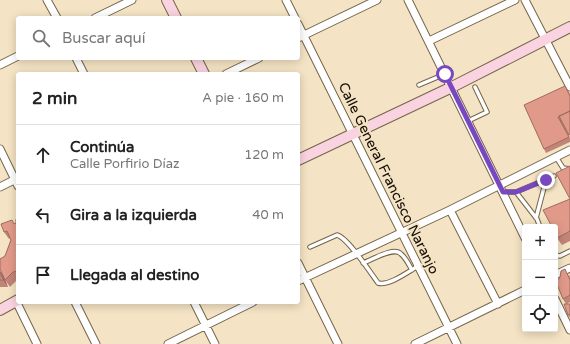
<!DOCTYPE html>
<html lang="es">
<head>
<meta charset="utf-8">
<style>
	:root { --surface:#fff; --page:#f6f6f6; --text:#222; --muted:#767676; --line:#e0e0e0 }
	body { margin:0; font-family:"Varela Round",sans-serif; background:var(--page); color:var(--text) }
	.controls { position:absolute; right:12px; bottom:12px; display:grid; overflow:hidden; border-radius:4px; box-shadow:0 2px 10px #0003 }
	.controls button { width:36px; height:36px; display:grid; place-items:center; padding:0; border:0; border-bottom:1px solid var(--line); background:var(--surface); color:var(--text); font:20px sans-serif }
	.stop { position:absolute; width:12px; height:12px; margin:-9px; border:3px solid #7948c0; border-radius:50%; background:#fff }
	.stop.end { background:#7948c0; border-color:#fff; box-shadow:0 1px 4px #0008 }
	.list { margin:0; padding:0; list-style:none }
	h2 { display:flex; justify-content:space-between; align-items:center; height:52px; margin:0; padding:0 16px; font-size:17px }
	h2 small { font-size:13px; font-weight:400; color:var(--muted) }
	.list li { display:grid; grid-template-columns:26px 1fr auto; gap:12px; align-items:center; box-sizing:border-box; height:60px; padding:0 16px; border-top:1px solid var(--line) }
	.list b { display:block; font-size:15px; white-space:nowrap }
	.list p { margin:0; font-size:13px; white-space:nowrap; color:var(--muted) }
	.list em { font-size:13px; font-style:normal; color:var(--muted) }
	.icon { flex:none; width:22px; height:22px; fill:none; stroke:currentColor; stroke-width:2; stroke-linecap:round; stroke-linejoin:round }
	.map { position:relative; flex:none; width:570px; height:344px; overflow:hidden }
	.search { position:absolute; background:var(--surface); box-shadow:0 2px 10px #0003; left:16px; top:16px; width:284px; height:44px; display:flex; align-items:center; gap:10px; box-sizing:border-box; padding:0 14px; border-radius:4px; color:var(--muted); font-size:15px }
	.panel { position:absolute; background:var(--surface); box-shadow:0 2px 10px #0003; left:16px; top:72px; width:284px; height:232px; border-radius:4px }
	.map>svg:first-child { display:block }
</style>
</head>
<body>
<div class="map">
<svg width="570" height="344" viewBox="0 0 570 344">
	<rect width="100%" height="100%" fill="#f4e3c4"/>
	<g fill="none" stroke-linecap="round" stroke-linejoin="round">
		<g stroke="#74654a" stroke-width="5.5">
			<path id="lane" d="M419 85 445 74
				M468 121 487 112 475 87
				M556 157 563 168 570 169
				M503 192H516L537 219 540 227
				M516 192 554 176
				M536 218 546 180
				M310 247 337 235C348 238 370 272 378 283 389 286 408 272 418 266
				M555 255 560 256 570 251
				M363 263C372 260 394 246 401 254 406 258 409 265 412 270"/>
		</g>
		<g stroke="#74654a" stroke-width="9">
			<path id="street" d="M47 0 57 18
				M286 0 295 18
				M408 0 525 238
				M525 0 570 87
				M95 18 132 0
				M298 24 457 344
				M298 38 377 0
				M429 41 515 0
				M76 58 84 74
				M0 65 18 56
				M226 74 259 58
				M0 149 18 186
				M0 187 18 178
				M450 210 498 304
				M298 263 338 344
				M555 275 570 268
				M298 281 450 210 570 150
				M555 299 570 330
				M16 301 37 344
				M75 302 96 344
				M194 302 215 344
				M168 344 253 302
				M415 344 525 290"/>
		</g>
		<g stroke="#74654a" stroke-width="12">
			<path id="secondary" d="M167 0 176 18
				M196 58 204 74
				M298 160 452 87 570 27
				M0 310 18 300"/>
		</g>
		<use href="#lane" stroke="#fff" stroke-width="3.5"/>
		<use href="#street" stroke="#fff" stroke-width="7"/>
		<use href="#secondary" stroke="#fad3e0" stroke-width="10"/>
	</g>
	<path fill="#c28477" d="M565 86 570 94V136L561 120V121L570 138V142L546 153 544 149Z
		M570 166V241L562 245 557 238 570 199Z
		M18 217V279L10 287 5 280 8 287H0V271L3 276 5 256 11 240 10 238 9 239 4 232 16 223Z
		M569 274 570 277V302L567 304H570V318L568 315 566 304 563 299Z"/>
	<path fill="#9e6c61" d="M558 117 561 121 570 139 569 137Z
		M0 271 4 277 8 287 3 280Z"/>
	<path fill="#e19a8a" stroke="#9e6c61" d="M565 86 570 96V111L558 117 569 137 544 149 524 105Z
		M570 111V134L569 135 559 116Z
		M570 166V231L557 238 555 233V227H552L543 210 570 199 556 173Z
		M18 217V271L13 272 5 280 0 269V259L5 256 11 240 7 231 4 232 1 224 12 220 14 224 16 223V219Z
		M565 269 570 280V295L563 299 556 282 560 277 561 271Z
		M0 272 3 280H0Z
		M564 304H570V314L568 315Z"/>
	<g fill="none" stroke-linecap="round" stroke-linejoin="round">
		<path stroke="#7948c0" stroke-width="5" d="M445 74 503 192H516L546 180"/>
	</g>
	<g text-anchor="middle" stroke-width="4" stroke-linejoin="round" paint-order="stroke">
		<g font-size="14" fill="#130d04" stroke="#f4e3c4">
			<text transform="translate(389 178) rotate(64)" y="5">Calle General Francisco Naranjo</text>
		</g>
	</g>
</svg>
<div class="controls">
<button>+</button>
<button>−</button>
<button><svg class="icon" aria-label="locate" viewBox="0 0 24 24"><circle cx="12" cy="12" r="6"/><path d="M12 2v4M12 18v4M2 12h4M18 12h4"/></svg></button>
</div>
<div class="stop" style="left:445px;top:74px"></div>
<div class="stop end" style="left:546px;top:180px"></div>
<div class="search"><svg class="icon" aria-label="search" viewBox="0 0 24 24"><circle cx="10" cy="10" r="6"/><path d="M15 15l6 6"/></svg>Buscar aquí</div>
<section class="panel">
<h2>2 min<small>A pie · 160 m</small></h2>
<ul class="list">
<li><svg class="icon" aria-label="ahead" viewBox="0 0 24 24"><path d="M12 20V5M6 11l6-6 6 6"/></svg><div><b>Continúa</b><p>Calle Porfirio Díaz</p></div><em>120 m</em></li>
<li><svg class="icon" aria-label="left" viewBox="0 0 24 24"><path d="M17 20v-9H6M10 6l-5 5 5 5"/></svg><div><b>Gira a la izquierda</b></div><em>40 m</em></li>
<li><svg class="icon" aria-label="arrive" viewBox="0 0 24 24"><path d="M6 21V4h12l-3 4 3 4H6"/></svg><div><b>Llegada al destino</b></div></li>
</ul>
</section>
</div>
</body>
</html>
